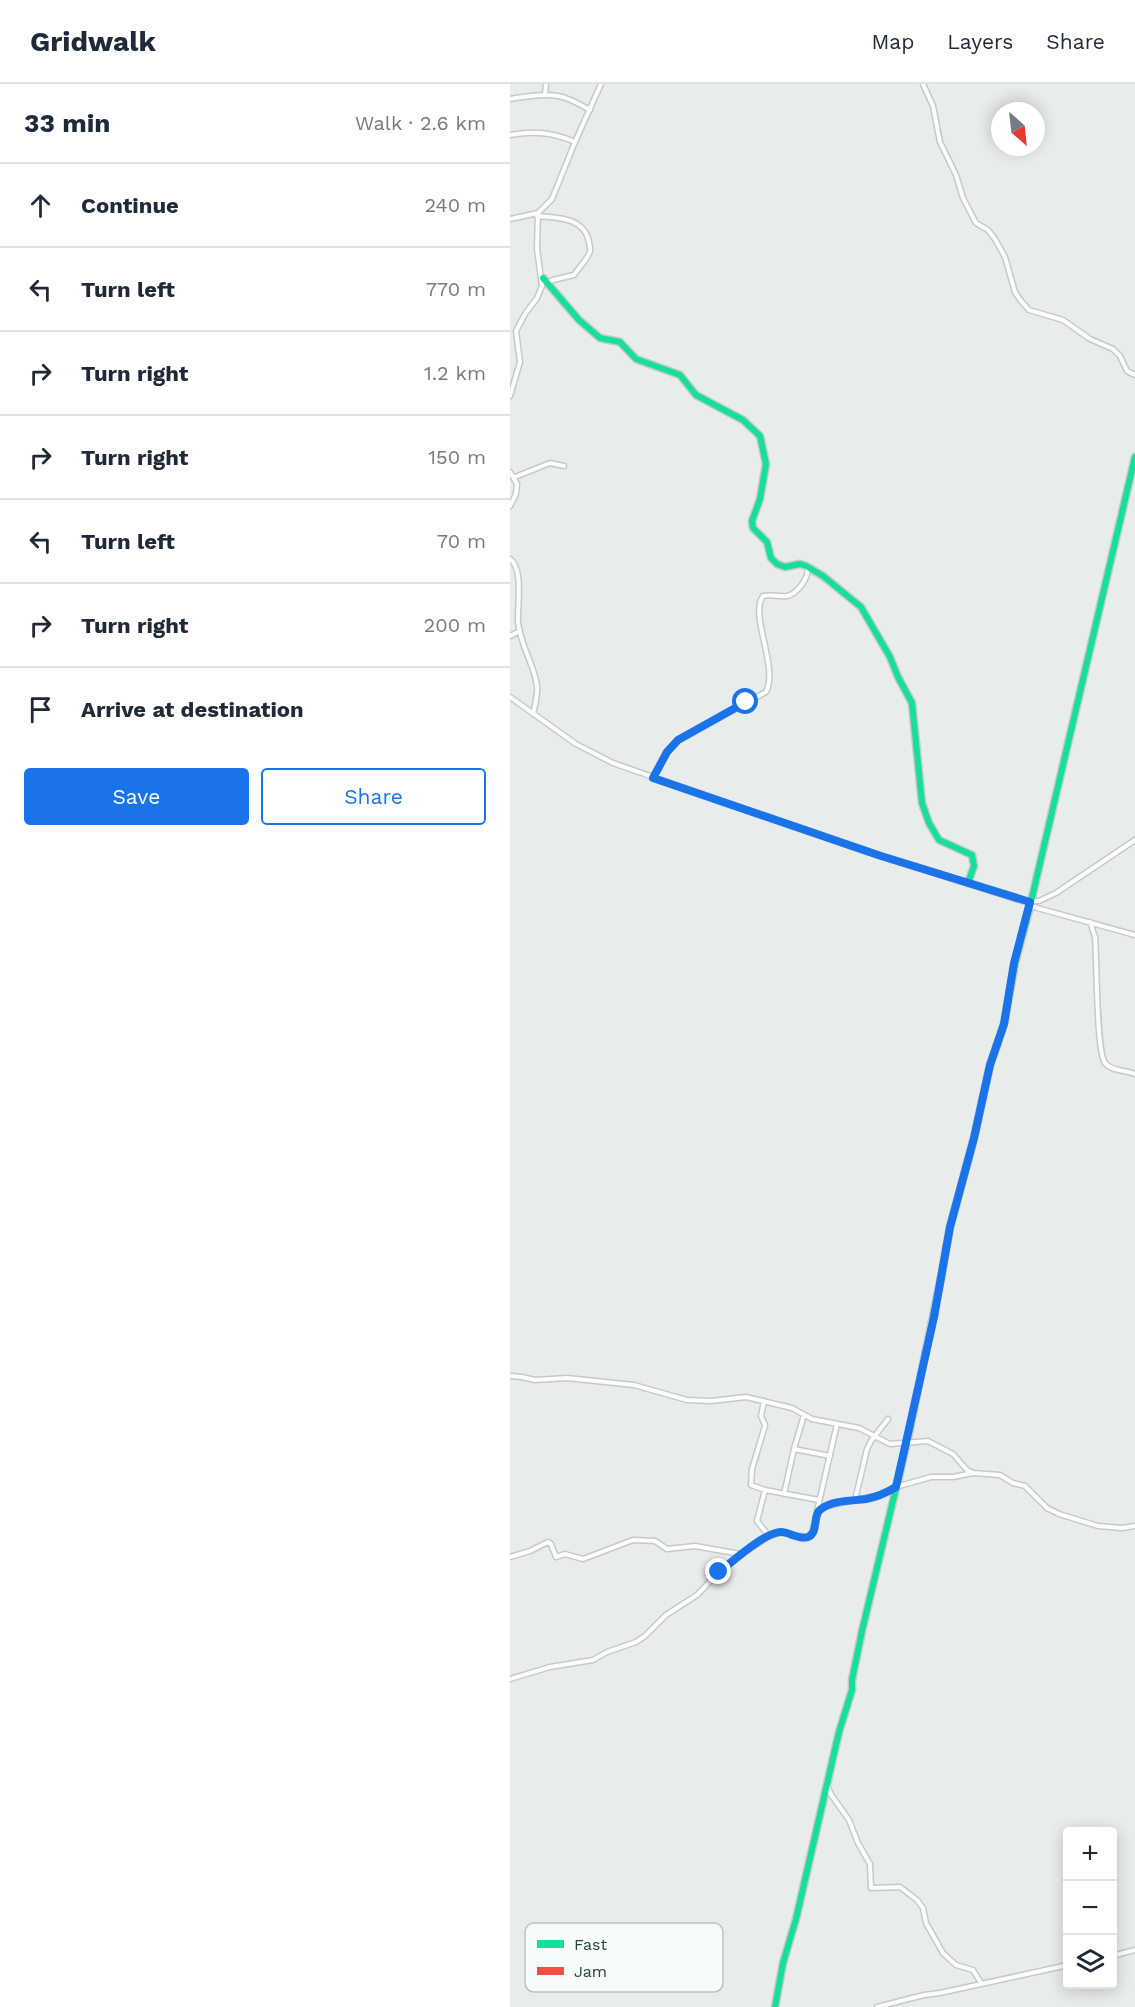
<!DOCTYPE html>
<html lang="en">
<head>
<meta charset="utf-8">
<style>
	:root { --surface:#fff; --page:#f6f6f7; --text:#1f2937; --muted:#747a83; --line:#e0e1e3; --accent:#1a73e8 }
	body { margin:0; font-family:"Work Sans",sans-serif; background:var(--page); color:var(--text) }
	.controls { position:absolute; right:18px; bottom:18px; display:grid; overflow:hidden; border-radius:6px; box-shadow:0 3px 15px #0003 }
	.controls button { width:54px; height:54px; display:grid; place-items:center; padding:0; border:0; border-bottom:2px solid var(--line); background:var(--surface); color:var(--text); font:30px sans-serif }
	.compass { position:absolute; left:481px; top:18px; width:54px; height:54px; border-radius:50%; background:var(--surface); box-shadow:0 3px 15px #0003; rotate:153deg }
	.stop { position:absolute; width:18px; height:18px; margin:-14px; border:4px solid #1a73e8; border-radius:50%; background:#fff }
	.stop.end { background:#1a73e8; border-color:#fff; box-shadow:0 2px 6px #0008 }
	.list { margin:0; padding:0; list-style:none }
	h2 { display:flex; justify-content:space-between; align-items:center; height:78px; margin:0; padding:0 24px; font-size:26px }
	h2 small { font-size:20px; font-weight:400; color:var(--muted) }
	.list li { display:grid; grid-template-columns:39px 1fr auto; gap:18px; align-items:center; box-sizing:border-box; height:84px; padding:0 24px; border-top:2px solid var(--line) }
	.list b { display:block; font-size:22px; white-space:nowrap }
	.list em { font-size:20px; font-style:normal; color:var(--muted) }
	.actions { display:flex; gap:12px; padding:18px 24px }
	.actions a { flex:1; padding:14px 0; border:2px solid var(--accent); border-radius:6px; text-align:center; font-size:21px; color:var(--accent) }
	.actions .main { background:var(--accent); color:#fff }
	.icon { flex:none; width:33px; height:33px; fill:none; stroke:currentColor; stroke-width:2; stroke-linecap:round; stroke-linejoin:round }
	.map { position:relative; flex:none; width:625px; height:1923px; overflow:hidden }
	header { display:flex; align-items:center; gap:36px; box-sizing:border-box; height:84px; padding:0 30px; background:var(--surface); border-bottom:2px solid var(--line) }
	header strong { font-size:28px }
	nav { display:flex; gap:33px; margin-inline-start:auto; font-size:21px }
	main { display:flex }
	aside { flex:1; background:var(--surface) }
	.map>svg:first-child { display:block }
</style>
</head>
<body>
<header>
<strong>Gridwalk</strong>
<nav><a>Map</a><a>Layers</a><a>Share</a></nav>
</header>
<main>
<aside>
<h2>33 min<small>Walk · 2.6 km</small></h2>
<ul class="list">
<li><svg class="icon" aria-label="ahead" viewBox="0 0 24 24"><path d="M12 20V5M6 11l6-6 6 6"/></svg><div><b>Continue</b></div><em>240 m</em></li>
<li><svg class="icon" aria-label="left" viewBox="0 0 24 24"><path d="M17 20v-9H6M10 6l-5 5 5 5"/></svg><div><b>Turn left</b></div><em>770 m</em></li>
<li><svg class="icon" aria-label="right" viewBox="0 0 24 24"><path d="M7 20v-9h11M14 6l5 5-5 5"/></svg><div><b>Turn right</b></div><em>1.2 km</em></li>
<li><svg class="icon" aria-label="right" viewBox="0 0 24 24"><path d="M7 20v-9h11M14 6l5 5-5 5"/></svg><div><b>Turn right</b></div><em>150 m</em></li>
<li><svg class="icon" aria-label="left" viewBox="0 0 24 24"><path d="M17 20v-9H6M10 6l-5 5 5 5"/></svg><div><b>Turn left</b></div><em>70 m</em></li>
<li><svg class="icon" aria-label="right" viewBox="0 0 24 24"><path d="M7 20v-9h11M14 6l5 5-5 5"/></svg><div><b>Turn right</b></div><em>200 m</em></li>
<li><svg class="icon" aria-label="arrive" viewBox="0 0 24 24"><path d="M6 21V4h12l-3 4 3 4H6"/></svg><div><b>Arrive at destination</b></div></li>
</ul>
<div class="actions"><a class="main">Save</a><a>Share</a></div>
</aside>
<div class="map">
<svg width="625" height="1923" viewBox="0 0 625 1923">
	<rect width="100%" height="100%" fill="#e8edeb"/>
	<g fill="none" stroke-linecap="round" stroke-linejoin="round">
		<g stroke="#c5cac8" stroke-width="7">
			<path id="street" d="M413 0 423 22 430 58 446 91 453 114 466 139 478 146 485 155 495 173 505 208 511 217 519 226 553 236 580 255 603 265 610 272 617 287 625 291
				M35 11 36 0
				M0 15C17 12 42 8 58 15 66 18 73 22 80 26
				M0 51C24 47 42 48 65 58
				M27 132C48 134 74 133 79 158 79 159 81 166 80 167 80 172 67 186 64 191L43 196 37 199
				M0 135 28 129
				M0 312 10 278 6 247 15 230 27 214 32 202 27 165 28 129 42 115 65 58 91 0
				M0 388 7 400 6 410 0 422
				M5 393 40 379 54 382
				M0 475C14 485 7 523 8 538 10 561 25 582 27 602 28 611 25 621 23 630
				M0 552 10 547
				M0 613 66 660 103 679 347 764 512 817H529L546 809 625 756
				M143 694 157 668 168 656 256 608C269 583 239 532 253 512 262 510 269 513 277 512 287 510 300 493 297 483
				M520 822 625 851
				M580 838 585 853C587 874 586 966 595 979 601 987 616 986 625 990
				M0 1292 12 1293 25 1296 57 1294 124 1301 177 1316 201 1317 236 1313 282 1324 302 1335 349 1344 380 1360 418 1357 443 1370 457 1386 463 1389
				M254 1317 251 1332 255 1341 254 1345 242 1385 241 1401 255 1406 309 1416
				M284 1365 320 1372
				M255 1406 247 1437 259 1452
				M274 1410 284 1365 294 1331
				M345 1416 357 1365 361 1357 378 1335
				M307 1427 327 1340
				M0 1473 20 1467 38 1458 41 1460 46 1473 55 1470 73 1475 123 1456 145 1457 157 1465 185 1462 230 1470
				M0 1595 40 1583 83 1576 97 1568 126 1558 135 1552 156 1531 187 1511 209 1488 228 1472 259 1452 273 1448 296 1454 302 1449 307 1429 317 1422 370 1411 386 1403 421 1393H443L463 1389 490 1391 503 1399 515 1402 537 1424 549 1430 588 1442 612 1444 625 1442
				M317 1702 322 1712 339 1736 348 1759 360 1780 361 1804 390 1803 407 1816 413 1824 416 1839 433 1869 446 1881 463 1886 471 1899
				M602 1872 625 1866
				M367 1923 414 1911 430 1909 558 1881"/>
		</g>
		<g stroke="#c3cbc8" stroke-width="9">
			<path id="fast" d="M33 194 69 236 90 254 110 258 126 275 170 291 186 311 233 336 250 352 256 380 250 415 242 437 243 444 257 458 261 474 267 480 275 483 290 480 296 482 313 492 351 523 380 573 388 593 402 619 412 719 419 739 429 756 462 771 464 782 458 799
				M487 961 494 940 505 879 520 822 625 373
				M265 1923 273 1879 286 1835 329 1648 342 1606V1596L352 1547 397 1358 431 1194"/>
		</g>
		<g stroke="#c3cbc8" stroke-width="9">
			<path id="jam" d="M431 1194 440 1143 464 1054 480 981 487 961"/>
		</g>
		<use href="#street" stroke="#fcfcfc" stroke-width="4"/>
		<use href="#fast" stroke="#16e098" stroke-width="6"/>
		<use href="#jam" stroke="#f24e42" stroke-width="6"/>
	</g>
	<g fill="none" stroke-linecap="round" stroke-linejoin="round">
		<path stroke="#1a73e8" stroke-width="8" d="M209 1488C222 1478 255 1448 271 1448 279 1448 289 1456 298 1453 309 1449 302 1431 311 1425 323 1416 342 1417 356 1415 367 1413 376 1409 386 1403L424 1233 440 1143 464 1054 480 981 494 940 504 879 520 818 371 772 143 694 157 668 168 656 236 618"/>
	</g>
	<rect x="15" y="1839" width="198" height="69" rx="9" fill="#f7fbf9" stroke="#b8c4c0" stroke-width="1.5"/>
	<rect x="27" y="1856" width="27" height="8" fill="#16e098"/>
	<rect x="27" y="1883" width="27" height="8" fill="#f24e42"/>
	<g font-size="16" fill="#24423a">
		<text x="64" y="1866">Fast</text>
		<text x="64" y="1893">Jam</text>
	</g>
</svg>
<div class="controls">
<button>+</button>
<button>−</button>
<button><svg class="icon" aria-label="layers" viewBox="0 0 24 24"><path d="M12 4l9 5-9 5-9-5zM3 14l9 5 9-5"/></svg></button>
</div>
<svg class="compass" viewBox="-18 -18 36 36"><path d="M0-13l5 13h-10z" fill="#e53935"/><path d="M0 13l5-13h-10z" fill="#747a83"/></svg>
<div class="stop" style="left:236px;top:618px"></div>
<div class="stop end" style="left:209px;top:1488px"></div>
</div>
</main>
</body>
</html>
